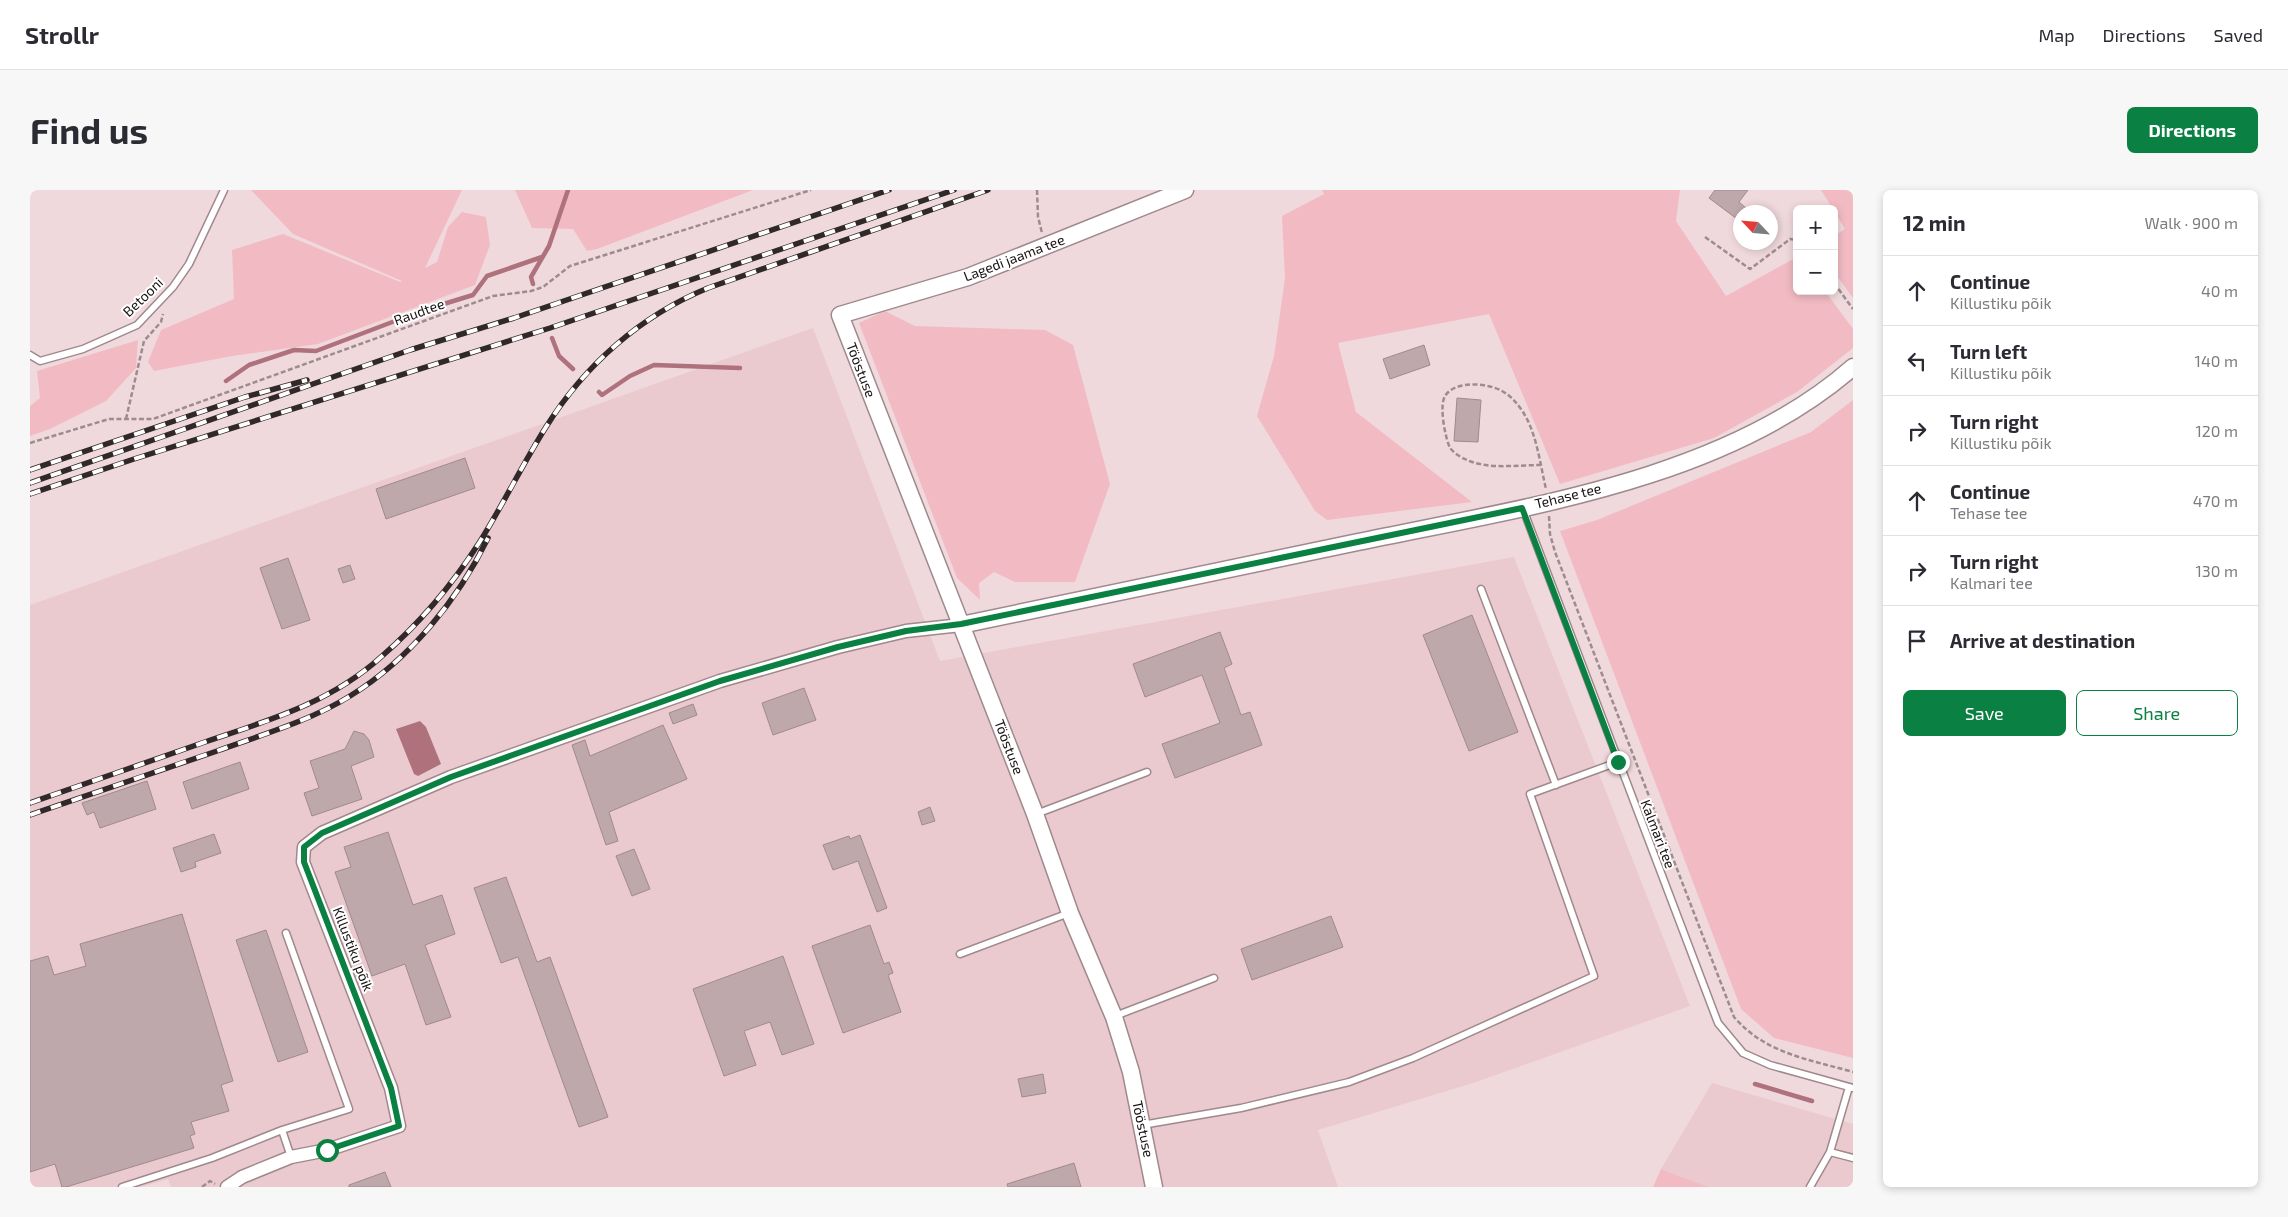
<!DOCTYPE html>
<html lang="en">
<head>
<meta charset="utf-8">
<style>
	:root { --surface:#fff; --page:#f7f7f7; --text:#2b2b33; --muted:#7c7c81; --line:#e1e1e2; --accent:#0b8043 }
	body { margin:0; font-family:"Exo 2",sans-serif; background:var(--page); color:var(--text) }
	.controls { position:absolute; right:15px; top:15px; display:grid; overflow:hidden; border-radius:8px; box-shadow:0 2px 8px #0003 }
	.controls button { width:45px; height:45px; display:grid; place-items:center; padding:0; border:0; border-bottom:1px solid var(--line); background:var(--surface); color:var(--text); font:25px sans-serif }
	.compass { position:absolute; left:1703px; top:15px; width:45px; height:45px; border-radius:50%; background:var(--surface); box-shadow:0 2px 8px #0003; rotate:296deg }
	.stop { position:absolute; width:15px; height:15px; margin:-11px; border:4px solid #0b8043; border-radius:50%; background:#fff }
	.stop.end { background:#0b8043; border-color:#fff; box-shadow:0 1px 5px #0008 }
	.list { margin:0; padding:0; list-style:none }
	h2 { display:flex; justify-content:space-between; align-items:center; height:65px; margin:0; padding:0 20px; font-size:21px }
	h2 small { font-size:16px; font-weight:400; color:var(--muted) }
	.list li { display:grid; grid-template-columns:32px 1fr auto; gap:15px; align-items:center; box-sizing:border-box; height:70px; padding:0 20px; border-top:1px solid var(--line) }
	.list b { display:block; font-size:19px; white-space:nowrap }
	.list p { margin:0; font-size:16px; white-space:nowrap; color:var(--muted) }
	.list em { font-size:16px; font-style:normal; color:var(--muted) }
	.actions { display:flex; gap:10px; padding:15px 20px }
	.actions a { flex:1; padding:11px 0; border:1px solid var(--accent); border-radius:8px; text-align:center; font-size:18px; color:var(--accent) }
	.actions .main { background:var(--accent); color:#fff }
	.icon { flex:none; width:28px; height:28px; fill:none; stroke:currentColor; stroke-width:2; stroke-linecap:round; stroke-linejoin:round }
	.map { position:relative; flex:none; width:1823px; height:997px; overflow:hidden; border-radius:8px }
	header { display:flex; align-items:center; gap:30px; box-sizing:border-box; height:70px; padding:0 25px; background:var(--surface); border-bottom:1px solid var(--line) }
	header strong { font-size:24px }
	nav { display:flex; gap:28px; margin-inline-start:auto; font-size:18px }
	.intro { display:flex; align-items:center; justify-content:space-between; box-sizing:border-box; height:120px; padding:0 30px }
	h1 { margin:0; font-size:35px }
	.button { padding:12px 22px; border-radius:8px; background:var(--accent); color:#fff; font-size:18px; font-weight:700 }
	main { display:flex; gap:30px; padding:0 30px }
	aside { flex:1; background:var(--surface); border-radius:8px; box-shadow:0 2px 8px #0003 }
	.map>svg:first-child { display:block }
</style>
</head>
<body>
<header>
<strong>Strollr</strong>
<nav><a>Map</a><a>Directions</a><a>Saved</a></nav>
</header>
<div class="intro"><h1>Find us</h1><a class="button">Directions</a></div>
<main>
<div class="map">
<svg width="1823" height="997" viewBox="0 0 1823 997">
	<rect width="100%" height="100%" fill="#f0d9dc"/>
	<path fill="#eacace" d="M783 138 910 471 1484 367 1660 816 1443 893 1288 940 1308 997H141L138 989 111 997H0V415Z
		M1682 893 1823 934V997H1679L1631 979Z"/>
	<path fill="#f2bbc3" d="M221 0H432L395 78 407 72 418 37 432 22 456 27 460 55 445 95 288 154 202 166 124 181 118 172 131 140 204 109 202 60 253 44 370 92 372 91 263 44Z
		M485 0H723L567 59 557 61 543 39 502 38Z
		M1292 0H1650L1646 31 1696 106 1767 67V101H1795L1823 139V158L1767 202 1684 248 1530 294 1459 124 1308 153 1326 222 1442 312 1297 330 1285 321 1227 226 1244 166 1255 88 1252 26 1294 4Z
		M1791 0H1823V108L1804 82V46L1815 39Z
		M855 121 885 136 1015 140 1043 155 1080 294 1045 392H985L964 382 949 393 950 410 927 388 829 133Z
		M108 150 106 178 76 211 20 239 0 246V216L10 208 7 181Z
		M1823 210V868L1744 848 1711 819 1530 341 1567 330 1781 242Z
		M1631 979 1679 997H1623Z"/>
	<path fill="#af727c" d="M390 531 396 537 411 574 388 586 384 584 366 539Z"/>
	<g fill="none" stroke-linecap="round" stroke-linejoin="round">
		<path stroke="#af727c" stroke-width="4.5" d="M503 94 501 87 519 56 538 0
			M522 148 529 166 543 179
			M196 191 219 175 264 160 286 161 394 120 443 105 457 86 512 67
			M569 202 572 205 600 186 624 175 710 178
			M1725 894 1782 911"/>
	</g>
	<path fill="#bea8ab" stroke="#a08a8d" d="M1685 0H1718L1709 12 1716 18 1707 29 1679 8Z
		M1394 155 1400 175 1360 189 1353 169Z
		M1427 208 1451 210 1448 252 1424 251Z
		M435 268 445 298 356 329 346 299Z
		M258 368 280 430 252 439 230 378Z
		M320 375 325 389 313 393 308 379Z
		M1442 425 1488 542 1439 561 1393 445Z
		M1190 442 1202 474 1194 478 1211 525 1220 522 1232 555 1145 588 1132 554 1190 533 1172 485 1115 507 1103 474Z
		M774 498 786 530 743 545 732 513Z
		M663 514 667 525 643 534 639 523Z
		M633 535 657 589 579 622 588 651 576 655 542 555 555 550 560 566Z
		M324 541 334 544 339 550 344 567 321 576 332 609 282 626 274 603 289 598 280 571 315 559Z
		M210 572 219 599 162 619 153 592Z
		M117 591 126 619 70 638 64 622 57 625 52 613Z
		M900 617 905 631 892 635 888 622Z
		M358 642 383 715 412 705 425 744 395 755 421 827 396 835 375 774 342 786 305 682 321 677 314 657Z
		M184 644 191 663 165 672 166 677 151 682 143 658Z
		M830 645 857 718 847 722 828 671 803 680 793 655 819 646 820 649Z
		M604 659 620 699 602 706 586 666Z
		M476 687 507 772 520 767 578 927 549 937 488 767 471 773 444 698Z
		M152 724 203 891 191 895 199 921 161 932 165 944 160 946 164 958 36 997H32L25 974 0 982V771L18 766 24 785 56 776 50 754Z
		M1301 726 1313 757 1222 790 1211 759Z
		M840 735 854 774 859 772 863 783 858 785 871 822 813 843 782 756Z
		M236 740 278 862 248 872 206 750Z
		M753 766 784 854 752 865 740 832 714 841 726 875 694 886 663 799Z
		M1013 884 1016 903 992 907 988 889Z
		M1044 973 1051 997H978L977 994Z
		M355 982 361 997H319V995Z"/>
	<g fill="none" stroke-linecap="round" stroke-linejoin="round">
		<g stroke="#9f898c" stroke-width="9">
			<path id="service" d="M0 165 10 171 53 159 107 135 143 97 159 74 194 0
				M1493 319 1688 833 1713 863 1740 875 1823 898
				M1451 399 1526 595
				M1006 624 1117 582
				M930 764 1039 723
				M1085 826 1184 788
				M1112 935 1211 918 1319 892 1383 868 1564 786 1500 604 1588 572
				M252 940 319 919 256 743
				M1800 962 1823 968
				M92 997 182 968 252 940 261 967
				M1780 997 1800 962 1819 897"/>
		</g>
		<g stroke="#9f898c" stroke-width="15">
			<path id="minor" d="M197 997 212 987 261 967 297 960 369 936 361 898 273 672 274 657 292 643 421 587 690 491 808 457 876 441 931 435"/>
		</g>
		<g stroke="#9f898c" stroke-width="19">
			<path id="tertiary" d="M931 435C1063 407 1195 379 1328 352 1491 318 1695 290 1823 177
				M1124 997 1101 882 1084 827 1040 723 1005 624 810 125 938 87 1155 0"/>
		</g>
		<path stroke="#9d8c8e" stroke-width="2.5" stroke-dasharray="5 2.5" stroke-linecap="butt" d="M1007 0 1008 27 1012 43
			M1675 47 1720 79 1760 49 1767 50
			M1804 93 1823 119
			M96 229 114 151 131 132 133 124
			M0 253 79 229H123L463 106 501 101 513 97 540 76 781 0
			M1511 275C1488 275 1456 280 1435 269 1430 267 1423 262 1420 258 1415 247 1409 216 1415 206 1425 190 1458 193 1472 201 1481 206 1487 213 1493 222 1507 244 1510 274 1516 299
			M1519 326 1520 344 1525 362 1704 827C1736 864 1778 869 1823 882
			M172 997 180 991 185 994"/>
		<use href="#service" stroke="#fff" stroke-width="6"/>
		<use href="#minor" stroke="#fff" stroke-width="12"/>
		<use href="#tertiary" stroke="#fff" stroke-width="16"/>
		<g stroke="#312829" stroke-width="5.5">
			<path id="rail" d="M0 280 215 207 277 190
				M0 293 380 160 484 128 859 0
				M0 304 104 269 520 138 924 0
				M0 613C57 593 115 573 172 553 236 531 299 514 351 467 389 434 422 395 449 353 473 315 492 275 516 237 555 175 610 126 678 98L958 0
				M0 625C62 604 124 582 187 561 231 545 280 531 320 506 379 470 428 410 458 348"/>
		</g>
		<use href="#rail" stroke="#fff" stroke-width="4" stroke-dasharray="11" stroke-linecap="butt"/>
	</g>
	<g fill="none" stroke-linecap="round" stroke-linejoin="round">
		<path stroke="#0b8043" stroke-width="6" d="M297 960 369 936 361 898 274 672V657L292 643 421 587 690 491 808 457 876 441 931 434 1492 318 1588 572"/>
	</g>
	<g text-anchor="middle" stroke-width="4" stroke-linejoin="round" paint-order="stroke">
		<g font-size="14" fill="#191213" stroke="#fff">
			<text transform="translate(984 68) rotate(-21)" y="5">Lagedi jaama tee</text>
			<text transform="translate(113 107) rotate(-44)" y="5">Betooni</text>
			<text transform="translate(389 122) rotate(-20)" y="5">Raudtee</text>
			<text transform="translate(831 180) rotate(69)" y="5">Tööstuse</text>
			<text transform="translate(1538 306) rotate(-14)" y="5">Tehase tee</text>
			<text transform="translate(979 557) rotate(69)" y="5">Tööstuse</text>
			<text transform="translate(1628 644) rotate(69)" y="5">Kalmari tee</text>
			<text transform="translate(323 759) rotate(69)" y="5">Killustiku põik</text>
			<text transform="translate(1113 939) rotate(78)" y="5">Tööstuse</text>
		</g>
	</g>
</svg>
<div class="controls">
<button>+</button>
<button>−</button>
</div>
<svg class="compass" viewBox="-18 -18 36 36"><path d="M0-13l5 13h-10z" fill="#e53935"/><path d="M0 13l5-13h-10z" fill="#7c7c81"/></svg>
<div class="stop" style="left:297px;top:960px"></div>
<div class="stop end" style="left:1588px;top:572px"></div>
</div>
<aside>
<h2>12 min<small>Walk · 900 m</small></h2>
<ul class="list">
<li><svg class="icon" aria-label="ahead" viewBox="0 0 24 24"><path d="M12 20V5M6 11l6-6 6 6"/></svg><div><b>Continue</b><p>Killustiku põik</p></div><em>40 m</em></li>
<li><svg class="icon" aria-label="left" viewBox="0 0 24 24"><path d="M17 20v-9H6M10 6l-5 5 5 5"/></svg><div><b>Turn left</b><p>Killustiku põik</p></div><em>140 m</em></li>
<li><svg class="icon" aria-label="right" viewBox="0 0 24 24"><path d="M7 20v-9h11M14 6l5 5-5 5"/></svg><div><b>Turn right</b><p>Killustiku põik</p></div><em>120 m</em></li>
<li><svg class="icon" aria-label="ahead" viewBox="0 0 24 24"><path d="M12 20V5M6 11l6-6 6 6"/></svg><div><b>Continue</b><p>Tehase tee</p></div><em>470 m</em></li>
<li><svg class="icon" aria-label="right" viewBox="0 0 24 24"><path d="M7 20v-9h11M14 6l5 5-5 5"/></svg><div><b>Turn right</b><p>Kalmari tee</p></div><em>130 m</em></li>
<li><svg class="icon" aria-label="arrive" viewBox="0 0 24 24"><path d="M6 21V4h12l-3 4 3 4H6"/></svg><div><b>Arrive at destination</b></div></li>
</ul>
<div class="actions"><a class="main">Save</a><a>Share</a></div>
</aside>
</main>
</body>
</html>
